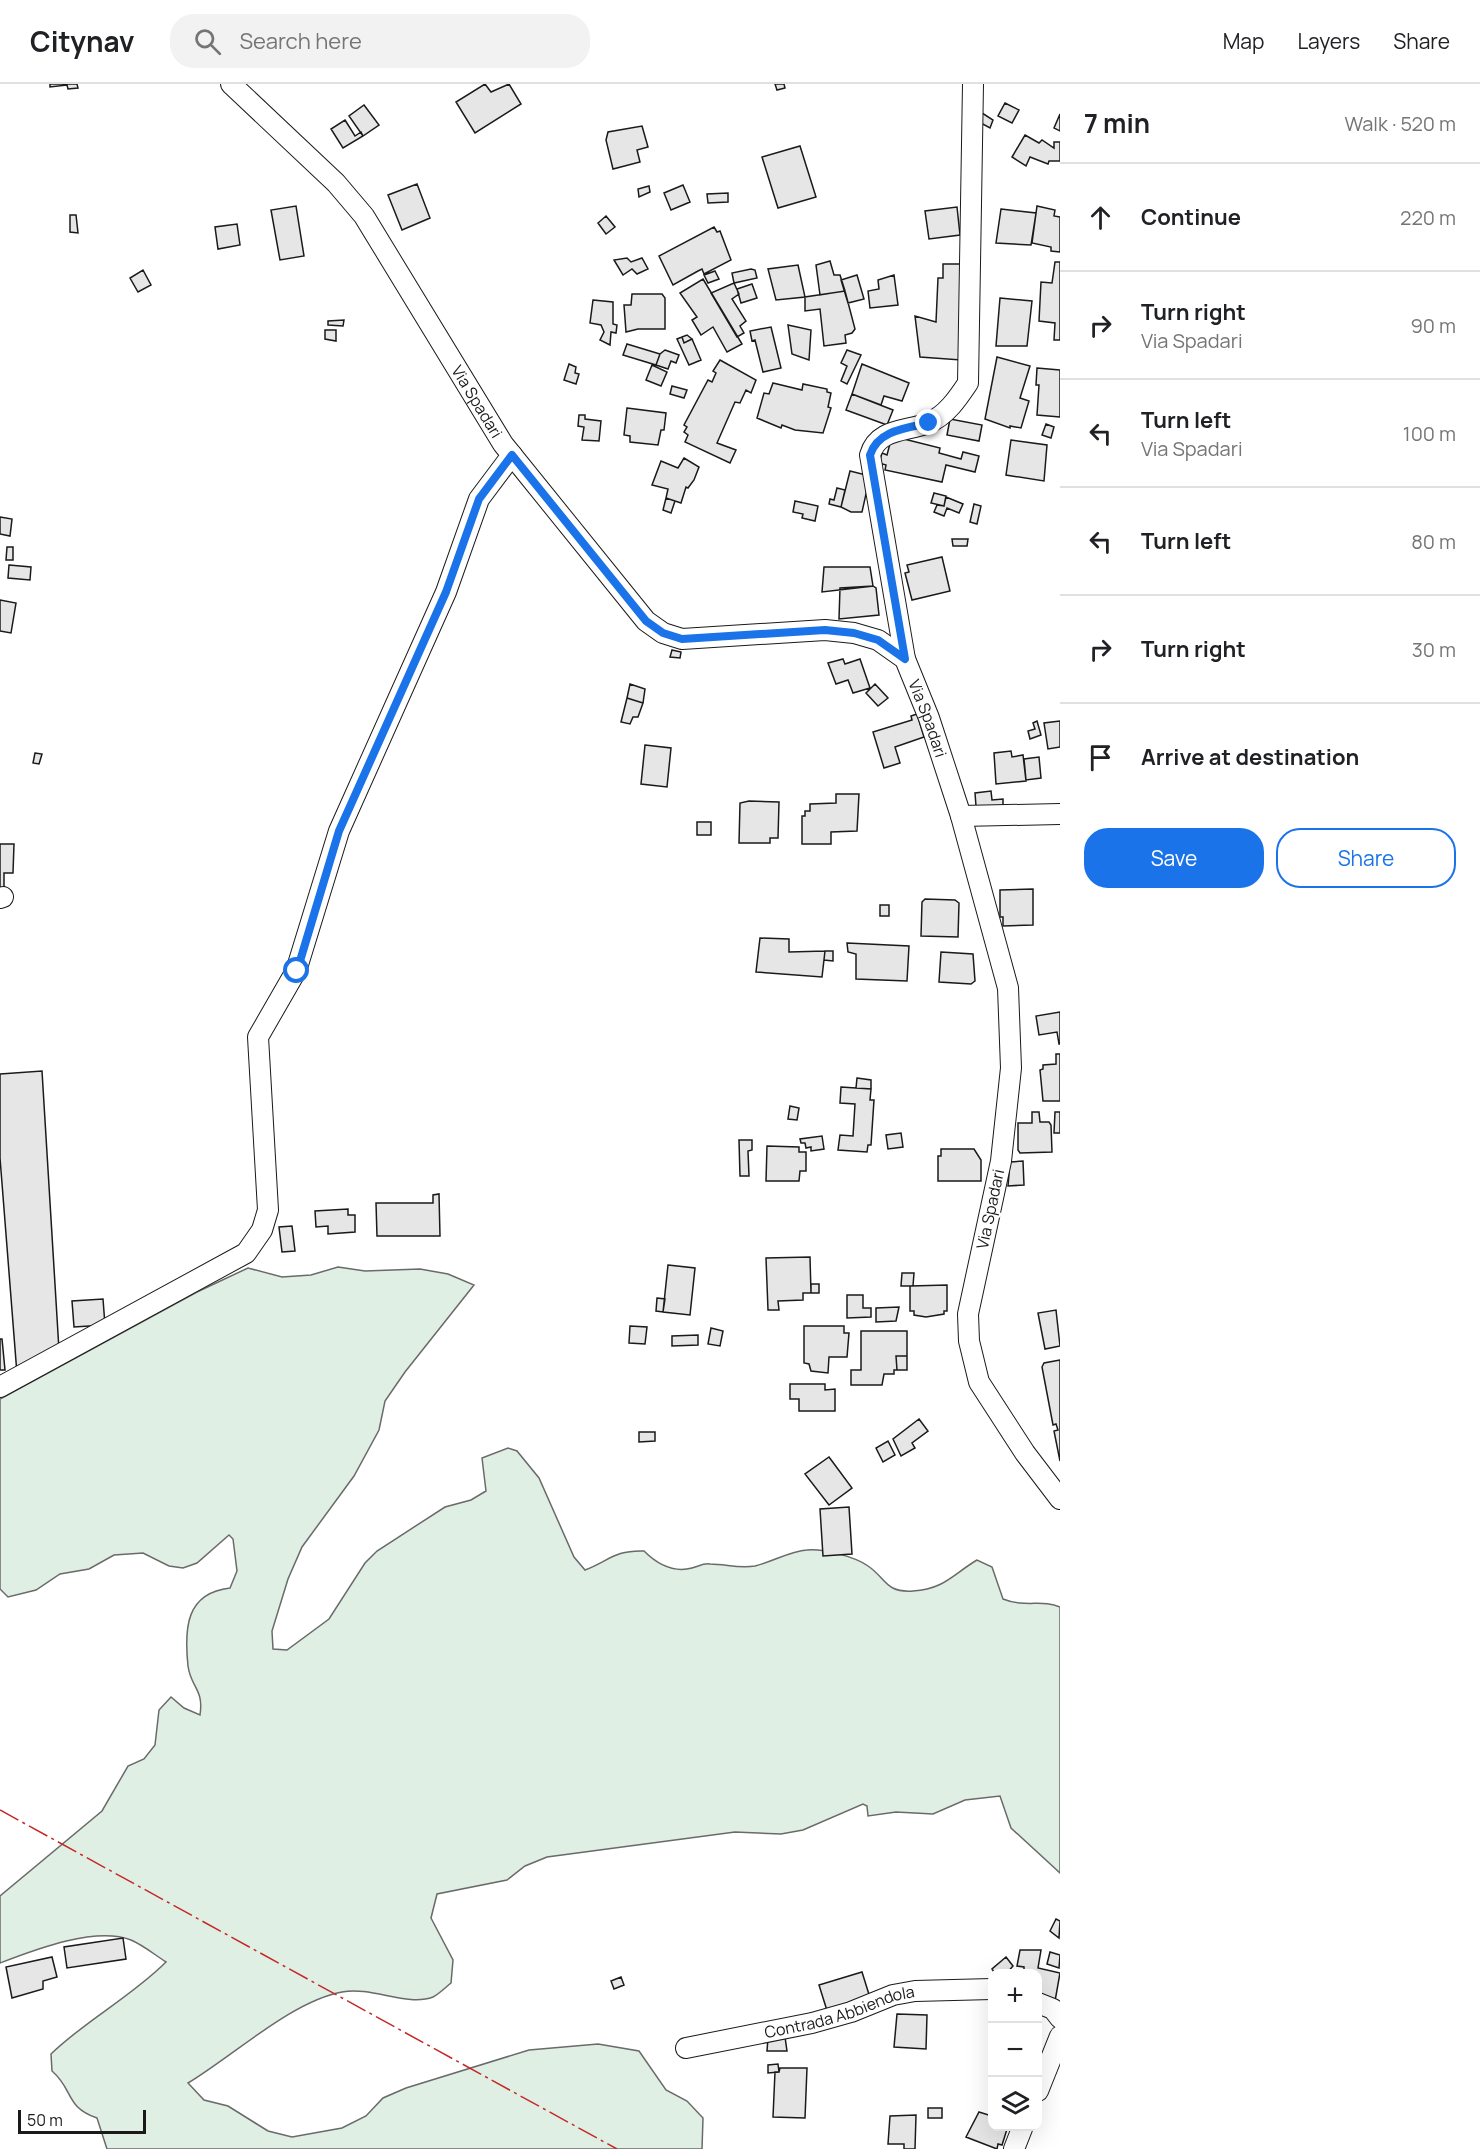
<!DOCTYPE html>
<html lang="en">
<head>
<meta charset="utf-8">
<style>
	:root { --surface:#fff; --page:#f2f2f2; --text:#202124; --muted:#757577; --line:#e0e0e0; --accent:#1a73e8 }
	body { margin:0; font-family:Manrope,sans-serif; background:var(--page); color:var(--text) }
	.controls { position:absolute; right:18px; bottom:18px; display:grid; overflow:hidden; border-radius:12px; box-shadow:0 6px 24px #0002 }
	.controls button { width:54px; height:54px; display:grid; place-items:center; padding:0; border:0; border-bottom:2px solid var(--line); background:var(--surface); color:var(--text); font:30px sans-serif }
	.scale { position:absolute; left:18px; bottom:15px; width:128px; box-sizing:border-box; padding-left:6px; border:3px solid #1a1a1a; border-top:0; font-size:16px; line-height:21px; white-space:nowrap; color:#1a1a1a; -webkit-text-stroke:4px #fff; paint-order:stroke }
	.stop { position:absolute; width:18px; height:18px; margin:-14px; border:4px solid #1a73e8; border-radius:50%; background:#fff }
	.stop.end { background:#1a73e8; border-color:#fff; box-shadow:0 2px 6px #0008 }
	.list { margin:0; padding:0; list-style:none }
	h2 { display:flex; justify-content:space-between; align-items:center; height:78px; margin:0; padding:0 24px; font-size:26px }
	h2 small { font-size:20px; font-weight:400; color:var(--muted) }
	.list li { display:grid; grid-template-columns:39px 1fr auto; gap:18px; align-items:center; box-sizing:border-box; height:108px; padding:0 24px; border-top:2px solid var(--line) }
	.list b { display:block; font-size:22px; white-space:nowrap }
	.list p { margin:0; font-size:20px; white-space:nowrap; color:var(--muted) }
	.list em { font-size:20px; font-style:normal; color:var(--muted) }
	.actions { display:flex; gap:12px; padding:18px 24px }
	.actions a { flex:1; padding:14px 0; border:2px solid var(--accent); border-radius:24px; text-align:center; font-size:21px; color:var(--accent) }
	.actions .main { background:var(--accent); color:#fff }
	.icon { flex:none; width:33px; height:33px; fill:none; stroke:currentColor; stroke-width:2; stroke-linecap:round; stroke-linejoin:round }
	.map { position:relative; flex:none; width:1060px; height:2065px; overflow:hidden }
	header { display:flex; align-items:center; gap:36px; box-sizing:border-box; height:84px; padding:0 30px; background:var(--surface); border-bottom:2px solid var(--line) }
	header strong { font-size:28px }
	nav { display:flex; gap:33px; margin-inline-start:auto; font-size:21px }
	.search { width:420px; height:54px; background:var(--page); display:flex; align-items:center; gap:15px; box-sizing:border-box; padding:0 21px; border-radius:24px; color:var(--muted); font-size:22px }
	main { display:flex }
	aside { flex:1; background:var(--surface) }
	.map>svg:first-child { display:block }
</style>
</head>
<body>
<header>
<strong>Citynav</strong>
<div class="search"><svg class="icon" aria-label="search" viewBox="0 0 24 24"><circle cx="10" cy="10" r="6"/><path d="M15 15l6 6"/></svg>Search here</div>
<nav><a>Map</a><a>Layers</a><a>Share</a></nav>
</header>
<main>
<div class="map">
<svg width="1060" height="2065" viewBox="0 0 1060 2065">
	<rect width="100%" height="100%" fill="#fff"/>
	<path fill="#e0efe3" stroke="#6a6a6a" stroke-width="1.5" d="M338 1183 365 1187 420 1185 448 1190 474 1201 405 1288 385 1317 379 1346 354 1392 302 1463 288 1495 272 1547 273 1565 287 1566 329 1535 365 1479 377 1467 445 1423 471 1416 486 1407 482 1374 508 1364 517 1367 539 1394 574 1473 585 1486C609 1477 614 1466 644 1467 657 1480 673 1489 692 1484 699 1482 704 1479 710 1480 726 1480 739 1485 755 1482 772 1478 790 1467 807 1466 822 1464 856 1473 868 1482 886 1494 885 1509 913 1507 944 1505 952 1491 977 1476L992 1483 1003 1515C1025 1524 1043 1515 1060 1523V1789L1011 1744 1000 1712 965 1716 933 1730 896 1728 868 1732 867 1722 863 1720 803 1746 781 1750 735 1748 547 1773 525 1782 507 1796 437 1810 431 1834 453 1876 451 1899C446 1903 439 1910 433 1913 407 1923 372 1902 342 1908 292 1917 233 1972 188 1999L204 2016 228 2022 268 2047 292 2053 342 2044 366 2032 383 2014 406 2004 529 1966 598 1960 639 1967 666 2006 687 2017 703 2034 702 2065H107L97 2034C65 2023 74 2006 52 1987L51 1970C86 1936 131 1913 166 1878 155 1871 143 1861 131 1856 95 1842 34 1866 0 1879V1812L102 1727 128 1682 144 1675 155 1661 159 1626 171 1613 184 1624 200 1631C204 1605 191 1604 188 1582 184 1544 186 1509 230 1504L237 1487 233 1455 229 1451 197 1479 183 1484 169 1482 143 1469 114 1471 89 1485 60 1490 36 1506 8 1513 0 1505V1315L197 1208 248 1184 282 1193 311 1191Z"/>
	<path fill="#e6e6e6" stroke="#1a1a1a" stroke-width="1.5" d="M50 0H77L78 4 68 5 67 1 50 3Z
		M485 0 491 8 509 0 521 20 475 49 456 18Z
		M775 0H784L785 4 777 6Z
		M1005 19 1019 26 1012 39 998 32Z
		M364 21 379 41 363 52 349 32Z
		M979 27 993 36 990 44 979 38Z
		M1060 30V47L1054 44Z
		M345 36 355 52 361 48 363 52 343 64 331 45Z
		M642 42 648 63 637 66 640 78 613 85 606 56 608 48Z
		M1025 51 1039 59 1042 56 1054 64V58H1060V77H1049L1048 80 1030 73 1026 82 1012 73Z
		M800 62 816 113 778 124 762 73Z
		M417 100 430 134 402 146 388 111Z
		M683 101 690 118 671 126 664 109Z
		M649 102 650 108 639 113 638 105Z
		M728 109V118L708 119 707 110Z
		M296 122 304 172 280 176 271 126Z
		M1037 122 1055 126 1054 132 1060 133V168L1051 167V163L1032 159Z
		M957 123 960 151 929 155 925 127Z
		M1001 125 1036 129 1031 161 996 159Z
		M70 131H76L78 149 70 148Z
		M606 132 615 143 606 150 598 139Z
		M237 140 240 161 218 165 215 143Z
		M714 143 717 148 720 147 731 176 704 190 702 185 698 187 673 201 659 172Z
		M627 174 631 178 642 174 648 185 637 190 632 185 623 191 614 176Z
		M830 177 834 191H840L845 207 820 211 816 181Z
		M1055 178H1060V256H1054L1055 239 1039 237 1041 198 1052 199Z
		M943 180H965L961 276 920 273 915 232 936 238 938 194H943Z
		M798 181 805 213 776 216 768 185Z
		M751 185 755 186 757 194 734 199 732 189Z
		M143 186 151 201 138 208 130 194Z
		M715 187 719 195 708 199 704 191Z
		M857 191 864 215 848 219 841 196Z
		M894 191 898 221 870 224 868 207 879 205 878 196Z
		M703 195 742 260 727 268 713 243 701 251 692 236 697 233 680 209Z
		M734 199 739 210 732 215 746 237 740 242 744 249 737 253 711 209Z
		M752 200 757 214 741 219 737 205Z
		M845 207 855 245 852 249 845 251 846 259 824 262 820 225 805 227V213Z
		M632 210H662L665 214V245H638L626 248 624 221H631Z
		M1000 214 1032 217 1027 262H996Z
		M593 216 613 218V240L617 241 616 249 611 248 610 261 600 256 604 248 601 241 590 239Z
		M344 236 343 242 328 241V237Z
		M788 241 811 246 809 276 792 270Z
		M771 243 781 284 763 288 755 256 752 257 750 247Z
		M325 246H336V257L325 255Z
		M687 251 692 255 684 259 682 253Z
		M682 253 684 259 692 255 701 276 689 281 677 255Z
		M627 260 660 270 656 281 623 271Z
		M665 266 679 271 676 279 671 277 668 285 656 281 660 270Z
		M847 266 861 271 847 300 841 297 847 282 841 279Z
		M997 273 1030 282 1020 314 1029 317 1021 344 1010 342V344L985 335Z
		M720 276 756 296 751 309 746 306 740 319 735 318 717 359 736 366 730 379 685 358 688 351 684 348 687 343 684 341 708 296 712 298 716 289 713 287Z
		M569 280 576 283 575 289 579 290 576 300 564 296Z
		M862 280 909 299 902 317 884 312 881 321 852 310Z
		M652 281 667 288 661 302 646 296Z
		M1037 284 1060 286V333L1037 331 1039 301H1036Z
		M773 299 802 306 803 300 827 305V308L831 309 828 323 831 324 823 349 795 346 782 341 781 344 757 334 764 309 769 310Z
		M672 302 687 306 684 314 670 310Z
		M852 310 893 326 887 341 846 326Z
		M627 324 666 329 664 346H661L658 361 630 358V352L624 351Z
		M579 331H585V335L601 337 599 357 582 356 584 343 578 342Z
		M950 335 982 341 979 357 947 351Z
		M1046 340 1054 343 1051 354 1042 351Z
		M892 352 940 364 939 369 961 375 963 368 979 372 975 388 946 381 942 398 885 386 886 381 879 379 882 369 887 371Z
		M1011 356 1047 361 1044 397 1006 391Z
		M684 374 699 383 694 396 688 404 686 403 681 419 666 414 668 405 652 401 661 377 678 384Z
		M850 387 870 392 862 428H851L841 423Z
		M837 404 845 406 841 423 829 420 830 415 834 416Z
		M934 409 946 412 944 422 931 419Z
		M946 413 963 420 959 429 947 424 944 432 934 428 937 421 944 422Z
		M666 414 675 417 671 429 663 426Z
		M795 417 818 422 815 437 802 434 803 430 793 428Z
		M974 420 981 422 977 440 970 438Z
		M0 433 12 435 10 452 0 450Z
		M952 455H968L967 462H953Z
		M7 463H13V476H6Z
		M942 473 950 507 912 516 905 489 909 488 907 481Z
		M9 481 31 483 30 496 8 494Z
		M824 483H870L873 502 822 508Z
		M873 502 876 504 879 531 839 535 840 504Z
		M0 516 16 519 11 549 0 547Z
		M672 566 681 568 680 574 670 573Z
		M843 575 845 580 860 575 870 604 853 609 848 596 836 600 828 579Z
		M630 600 645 605 643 619 627 614Z
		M875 600 888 614 878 622 866 609Z
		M627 614 643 619 638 633H633L630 640 621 638Z
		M917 630 924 653 895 663 900 679 884 684 873 648 912 636 911 632Z
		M1037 637 1041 651 1030 655 1028 647 1035 645 1033 639Z
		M1060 637V663L1048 665 1044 639Z
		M645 661 671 664 667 703 641 700Z
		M1011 667 1012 673 1023 671 1026 697 996 700 994 669Z
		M35 669 42 670 39 680 33 679Z
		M1039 673 1041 694 1026 696 1024 675Z
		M991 707 992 716 1003 715V722H976L975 709Z
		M836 710H859L857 747 831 748V760H802V732H805V727H810V720L836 719Z
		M749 717 779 718 778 754H770V759H739L740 719Z
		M697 738H711V751H697Z
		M0 760H14L13 789H4V806H0Z
		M1033 805V841L1003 842V833H1000V806Z
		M925 815 955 816 959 819 958 853 921 852 922 818Z
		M880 821H889V832H880Z
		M760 854 789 855V868L825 867 822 893 756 888Z
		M847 859 909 862 907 897 856 895V870L848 868Z
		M825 867H833V877L824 876Z
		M941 868 973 870 975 897 971 900 939 898Z
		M1060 928V960H1059L1057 948 1039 951 1036 932Z
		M1056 970H1060V1017H1043L1040 986 1043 985V981L1056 980Z
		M42 987 59 1266 17 1290 0 1074V990Z
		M857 994 871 996V1005L856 1004Z
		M841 1003 871 1005 870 1016H874L871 1061H868L867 1068 838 1066 840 1051 853 1052 855 1020 840 1019Z
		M790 1022 799 1024 797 1036 788 1035Z
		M1032 1028H1039L1040 1038H1049L1051 1041 1052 1068 1020 1069 1018 1066V1039H1032Z
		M1055 1028H1060V1049H1054Z
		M901 1049 903 1063 888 1065 886 1051Z
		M822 1052 824 1065 811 1067V1063L806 1064 805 1059H801L800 1055Z
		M739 1056H752V1066L748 1067 749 1092H740Z
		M767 1062 799 1063V1068H806V1087H800L799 1097H766Z
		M941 1065H974L981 1076V1097H938V1072H941Z
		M1023 1077 1024 1101 1008 1102 1010 1078Z
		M439 1110 440 1152H377L376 1119H433V1111Z
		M348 1125V1131H355V1148L328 1150V1142L316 1143 315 1127Z
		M292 1142 295 1167 282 1168 279 1143Z
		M810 1173 811 1209H803V1216L778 1217 779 1226H768L766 1174Z
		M668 1181 695 1184 690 1231 663 1228Z
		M902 1189H914L913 1202H901Z
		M811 1200H819V1209H811Z
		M947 1201V1227H944V1230L926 1233 914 1231V1227H910V1202Z
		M847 1211H863V1224H871V1233L847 1234Z
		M657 1214 665 1215 663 1228 656 1227Z
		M103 1215 105 1241 74 1243 72 1217Z
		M899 1223 896 1237 876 1238V1224Z
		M1056 1226 1060 1262 1045 1265 1038 1229Z
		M630 1242 647 1243 645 1260 629 1259Z
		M804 1242H844V1249H849L847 1273H829L828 1289 811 1287 809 1280 804 1279Z
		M711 1244 723 1247 720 1262 708 1260Z
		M861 1247H907V1272H896L897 1286H894V1290H884L882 1301H851V1286H861Z
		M698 1251V1261L672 1262V1252Z
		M0 1255H2L5 1286H0Z
		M896 1272H907V1286H897Z
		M1060 1276V1377L1054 1347 1058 1346 1056 1340 1053 1341 1042 1283 1044 1279Z
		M790 1300H825V1306L835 1305V1327H799V1315H790Z
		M919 1335 928 1347 912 1359 915 1364 901 1372 893 1355Z
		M639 1348H655V1357L639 1358Z
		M888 1357 895 1371 883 1378 876 1364Z
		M829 1373 852 1404 829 1421 805 1390Z
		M849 1423 852 1470 823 1472 820 1425Z
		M1056 1835 1060 1837 1059 1854 1050 1847Z
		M123 1854 126 1875 67 1884 64 1863Z
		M1020 1866H1041L1038 1884 1060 1889 1054 1923 1038 1916V1890H1024V1883L1017 1882Z
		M1050 1868 1060 1871 1059 1884 1047 1880Z
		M52 1873 57 1893 43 1897V1905L12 1914 6 1883Z
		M1006 1873 1013 1882 1006 1890H995L992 1885Z
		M862 1888 872 1920 829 1933 819 1901Z
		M621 1893 624 1901 614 1905 611 1897Z
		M897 1930 927 1931 926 1965 894 1963Z
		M785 1953 787 1967H767L768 1954Z
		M778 1980 779 1988 768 1989V1981Z
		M780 1984H807L805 2034 773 2033 775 1988H779Z
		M928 2024H942V2034H928Z
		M979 2028 992 2032V2042H1008L1002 2061 998 2060 997 2065 966 2053Z
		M916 2031 915 2065H904V2060H888L890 2032Z"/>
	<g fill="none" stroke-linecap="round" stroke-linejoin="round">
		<g stroke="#1a1a1a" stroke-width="22">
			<g id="minor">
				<path id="s1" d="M231 0 336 99 364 132 503 360 646 537 663 549 682 555 825 546 854 549 878 556 905 575 929 634 961 732 1008 904 1011 984 1001 1077 968 1230 969 1257 979 1298 1025 1369 1060 1415"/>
				<path d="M905 575 870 371C878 344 906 348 928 339 946 332 958 314 968 299L973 0"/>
				<path d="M961 732 1060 730"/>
				<path d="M0 814 3 813"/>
				<path d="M0 1303 246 1169 262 1146 268 1126 258 953 296 887 339 747 446 508 479 415 512 371"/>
				<path d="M1038 1919 1053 1925 1060 1934"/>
				<path id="s2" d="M686 1964 812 1939 851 1928 893 1911 915 1907 992 1905"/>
				<path d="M1038 2007 1060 1952"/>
				<path d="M1014 2065 1023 2042"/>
			</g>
		</g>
		<use href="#minor" stroke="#fff" stroke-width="20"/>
		<path stroke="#c62828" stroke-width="1.5" stroke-dasharray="21 4.5 3 4.5" stroke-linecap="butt" d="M0 1726 617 2065"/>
	</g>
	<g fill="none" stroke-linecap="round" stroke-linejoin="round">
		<path stroke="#1a73e8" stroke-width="8" d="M297 887 339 747 446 508 479 415 512 371 646 537 663 549 682 555 825 546 854 549 878 556 905 575 870 371C878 346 907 344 929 339"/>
	</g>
	<g text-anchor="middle" stroke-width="4.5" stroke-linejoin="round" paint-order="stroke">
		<g font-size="16" fill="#1a1a1a" stroke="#fff">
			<text dy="6" stroke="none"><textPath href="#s1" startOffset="405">Via Spadari</textPath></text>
			<text dy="6" stroke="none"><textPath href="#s1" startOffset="1017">Via Spadari</textPath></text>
			<text transform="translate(990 1125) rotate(-78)" y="6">Via Spadari</text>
			<text dy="6" stroke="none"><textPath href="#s2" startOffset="158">Contrada Abbiendola</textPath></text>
		</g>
	</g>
</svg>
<div class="controls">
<button>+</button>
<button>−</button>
<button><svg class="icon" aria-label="layers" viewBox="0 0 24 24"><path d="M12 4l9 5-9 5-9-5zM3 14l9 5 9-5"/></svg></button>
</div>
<div class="scale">50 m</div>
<div class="stop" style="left:297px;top:887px"></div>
<div class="stop end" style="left:929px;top:339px"></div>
</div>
<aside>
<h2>7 min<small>Walk · 520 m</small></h2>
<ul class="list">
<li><svg class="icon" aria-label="ahead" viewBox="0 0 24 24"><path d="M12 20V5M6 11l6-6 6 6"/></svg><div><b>Continue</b></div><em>220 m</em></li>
<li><svg class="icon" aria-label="right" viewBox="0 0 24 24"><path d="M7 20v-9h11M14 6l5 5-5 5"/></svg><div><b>Turn right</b><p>Via Spadari</p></div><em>90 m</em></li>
<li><svg class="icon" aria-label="left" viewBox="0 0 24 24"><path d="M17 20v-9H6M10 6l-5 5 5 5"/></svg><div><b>Turn left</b><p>Via Spadari</p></div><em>100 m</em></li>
<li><svg class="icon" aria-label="left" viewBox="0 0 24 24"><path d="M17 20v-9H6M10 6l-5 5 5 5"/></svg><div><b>Turn left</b></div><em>80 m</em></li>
<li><svg class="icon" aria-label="right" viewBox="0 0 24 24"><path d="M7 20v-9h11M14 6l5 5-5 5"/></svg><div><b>Turn right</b></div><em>30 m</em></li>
<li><svg class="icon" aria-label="arrive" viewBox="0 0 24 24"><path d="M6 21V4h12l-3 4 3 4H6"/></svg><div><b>Arrive at destination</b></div></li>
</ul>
<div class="actions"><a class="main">Save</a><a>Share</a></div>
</aside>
</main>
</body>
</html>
